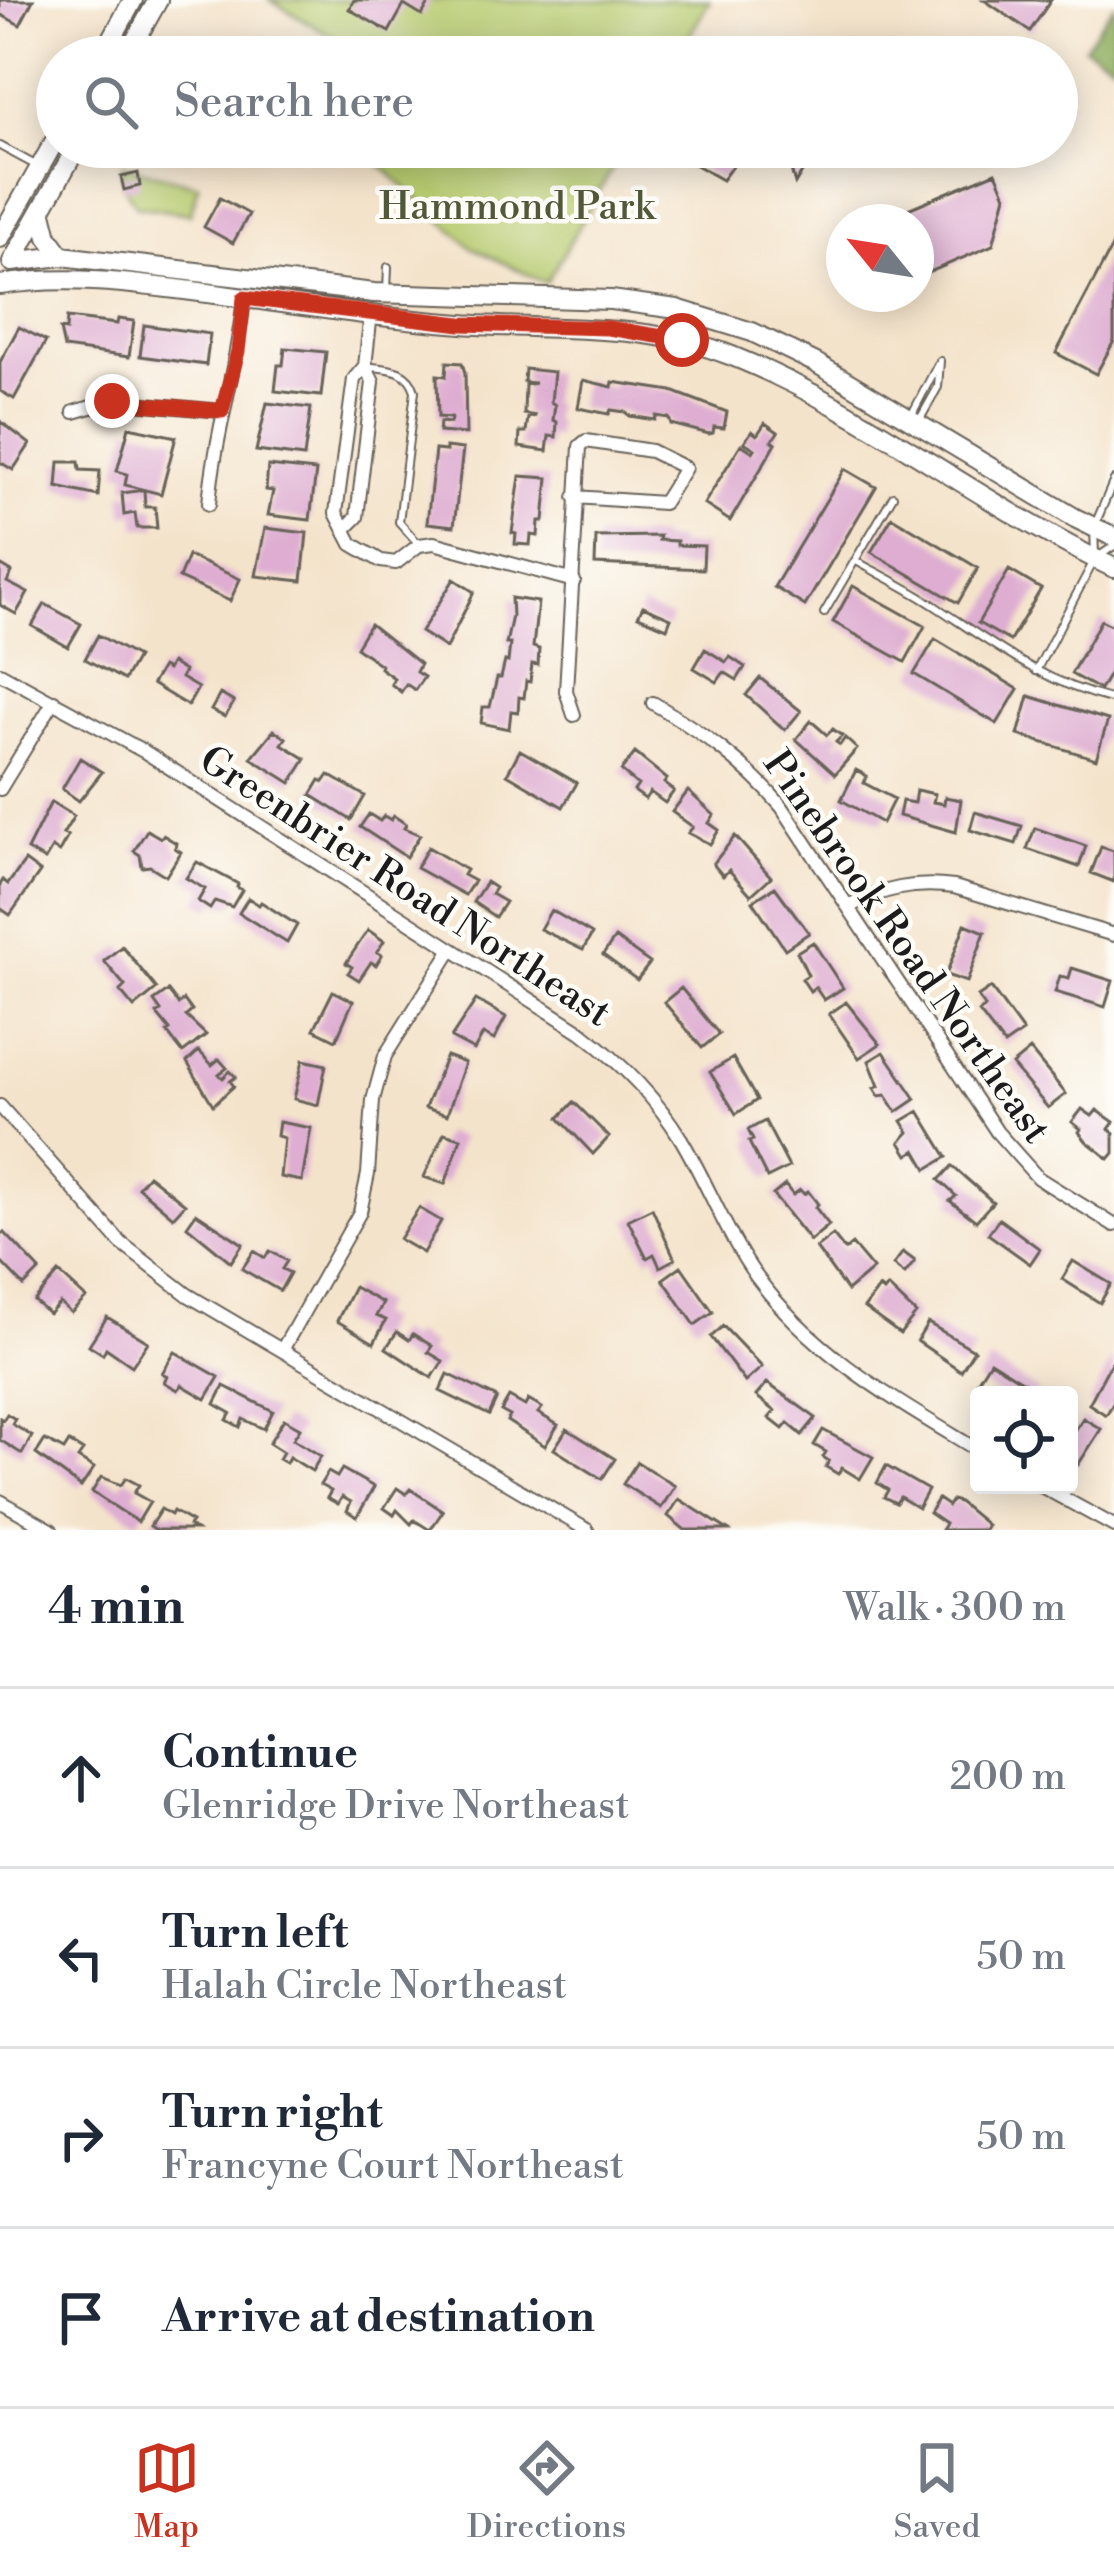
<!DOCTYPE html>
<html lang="en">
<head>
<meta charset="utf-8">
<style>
	:root { --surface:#fff; --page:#f6f6f7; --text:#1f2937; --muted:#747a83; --line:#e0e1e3; --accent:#c8321e }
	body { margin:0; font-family:"Libre Bodoni",serif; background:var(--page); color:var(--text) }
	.controls { position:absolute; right:36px; bottom:36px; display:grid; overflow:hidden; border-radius:12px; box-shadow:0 6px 30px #0003 }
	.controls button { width:108px; height:108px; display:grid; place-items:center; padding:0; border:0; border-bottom:3px solid var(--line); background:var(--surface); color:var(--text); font:60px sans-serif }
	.compass { position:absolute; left:826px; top:204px; width:108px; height:108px; border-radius:50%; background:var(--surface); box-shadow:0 6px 30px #0003; rotate:300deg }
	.stop { position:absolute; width:36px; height:36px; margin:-27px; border:9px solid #c8321e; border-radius:50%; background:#fff }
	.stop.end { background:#c8321e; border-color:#fff; box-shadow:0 3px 12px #0008 }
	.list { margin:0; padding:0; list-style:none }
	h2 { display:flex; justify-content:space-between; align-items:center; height:156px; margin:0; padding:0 48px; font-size:51px }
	h2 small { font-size:39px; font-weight:400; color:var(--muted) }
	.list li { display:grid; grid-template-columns:78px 1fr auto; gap:36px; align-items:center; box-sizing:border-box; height:180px; padding:0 48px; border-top:3px solid var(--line) }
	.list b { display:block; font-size:45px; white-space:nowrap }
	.list p { margin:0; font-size:39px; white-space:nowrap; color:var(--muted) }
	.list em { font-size:39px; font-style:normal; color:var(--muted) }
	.icon { flex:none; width:66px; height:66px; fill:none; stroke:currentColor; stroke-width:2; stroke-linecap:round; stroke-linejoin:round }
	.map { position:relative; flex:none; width:1114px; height:1530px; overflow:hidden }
	.search { position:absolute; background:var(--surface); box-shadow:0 6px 30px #0003; left:36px; right:36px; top:36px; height:132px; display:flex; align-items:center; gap:30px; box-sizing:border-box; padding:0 42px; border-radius:66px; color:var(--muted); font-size:45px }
	.sheet { height:876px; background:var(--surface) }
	nav { display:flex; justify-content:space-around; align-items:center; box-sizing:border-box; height:168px; border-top:3px solid var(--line); background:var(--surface); font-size:33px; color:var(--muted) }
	nav a { display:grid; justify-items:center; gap:6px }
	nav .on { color:var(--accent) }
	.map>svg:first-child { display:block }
</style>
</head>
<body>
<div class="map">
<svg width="1114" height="1530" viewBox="0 0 1114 1530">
	<rect width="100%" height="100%" fill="#fdfcf7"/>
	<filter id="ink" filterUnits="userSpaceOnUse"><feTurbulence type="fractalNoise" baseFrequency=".00833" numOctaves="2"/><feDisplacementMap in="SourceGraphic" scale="24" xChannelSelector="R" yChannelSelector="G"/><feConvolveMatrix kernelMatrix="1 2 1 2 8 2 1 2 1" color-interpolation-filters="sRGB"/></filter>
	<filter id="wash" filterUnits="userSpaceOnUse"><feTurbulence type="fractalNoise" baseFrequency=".004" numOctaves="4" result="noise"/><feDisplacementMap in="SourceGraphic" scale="48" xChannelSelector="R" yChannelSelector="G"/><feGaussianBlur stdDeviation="2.7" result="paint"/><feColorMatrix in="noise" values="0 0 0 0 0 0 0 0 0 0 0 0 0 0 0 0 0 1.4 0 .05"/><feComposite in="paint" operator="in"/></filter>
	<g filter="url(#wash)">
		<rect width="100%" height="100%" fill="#f4e3cb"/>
		<path fill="#b7cb6f" stroke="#6a7446" stroke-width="3" d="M270 0H710L677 57H366Z
			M366 147H625L546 283 471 247 365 151Z
			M122 165 199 185 190 214 136 206 123 185Z"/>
		<path fill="#91af62" stroke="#56663f" stroke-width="3" d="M1114 5V64L1084 47Z"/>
		<g id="blocks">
			<path fill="#deadd1" d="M0 0H33L20 25 0 14Z
				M354 0H431L422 16 404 5 389 32 349 9Z
				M984 0H1051L1030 31Z
				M664 147H746L722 180Z
				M763 147H817L795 184 789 162Z
				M996 172 1006 195 993 245 916 278V222H877Z
				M138 173 140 186 124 190 121 177Z
				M220 198 249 214 233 243 204 227Z
				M1114 243V341L1096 374 1056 353Z
				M67 318 117 324 118 319 134 321 129 357 64 348 60 329 66 330Z
				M144 325 210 334 206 365 140 356Z
				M19 327 46 341 14 399 0 391V362Z
				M285 348 326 352 321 396 275 391 278 365H283Z
				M447 362 462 363 465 373 466 434 439 432 440 422 450 423 451 418 438 417 437 375 446 376Z
				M525 369 554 372 551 402 555 405 553 420 557 422 556 437 549 436 547 451 519 447 520 432H526L528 418 536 416 524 414 525 385 535 383 524 382Z
				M583 380 612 387 613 382 672 391 727 412 724 428 714 427 713 433 709 434 671 424 669 418 656 416 655 420 630 416 625 412 611 410 609 414 578 408Z
				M267 403 311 408 304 457 256 451Z
				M0 421 30 444 13 470 0 462Z
				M765 423 778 432 772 441 776 443 730 521 704 504 741 444 753 452 755 449 744 442 752 431 757 435Z
				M129 427 176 437 161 494 125 485 127 474 117 471Z
				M446 447 463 449 454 526 427 523 435 450 446 451Z
				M59 462H79L80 470 100 471 98 496 57 487Z
				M268 466 316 471 310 520 268 515 273 491 266 490Z
				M845 469 876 487 805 606 774 587Z
				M520 476 548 478 544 521H539L538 536 531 535 530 545 515 544 516 534 512 533Z
				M144 490 145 507H155L157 528H137L135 513 124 515 122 493Z
				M892 517 978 568 958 603 871 552Z
				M265 528 307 533 302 581 256 576Z
				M660 536 659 540 677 541V545L704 546 703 569 595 564 596 537Z
				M188 556 240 579 230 601 179 578Z
				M0 565 12 572 7 582 28 593 16 614 0 605Z
				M1009 570 1041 589 1010 641 978 623Z
				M454 579 474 592 446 648 421 632Z
				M853 586 925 626 905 662 833 622Z
				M511 598 538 602 533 647 539 649 538 665 532 664 530 682 526 681 524 698 519 697 518 712 511 711 509 729 481 723 483 707H490L497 678H501L505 661 508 662 510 644H506L512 616Z
				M45 604 81 624 68 647 32 626Z
				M643 606 671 618 667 628 638 616Z
				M1101 620 1114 627V665L1100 690 1071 674Z
				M370 624 420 664 416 672 424 677 415 690 406 684 401 692 391 684 394 678 380 668 381 665 356 647Z
				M98 635 137 657 124 680 85 659Z
				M935 639 1018 689 997 724 914 674Z
				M705 649 726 662 730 657 745 667 737 680 724 672 717 682 694 668Z
				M171 663 184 671 181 678 198 688 188 706 152 684 162 667 167 670Z
				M760 678 801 711 785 730 746 695Z
				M220 694 234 702 225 717 211 710Z
				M1029 696 1108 720 1096 759 1018 735Z
				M811 721 827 735 833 729 842 736 836 742 840 745 845 738 857 749 835 774 796 739Z
				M274 730 286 738 282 744 306 759 291 783 251 758Z
				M520 750 577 783 563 807 507 774Z
				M635 753 667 779 664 783 674 791 665 803 650 792 645 799 634 791 638 785 621 771Z
				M80 758 102 772 79 801 62 789Z
				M856 770 867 776 864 783 894 799 882 823 841 800Z
				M329 775 365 796 351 820 311 795 320 780 324 782Z
				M916 790 935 794 933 802 944 804 945 797 961 800 956 832 899 816 902 801 914 803Z
				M688 791 714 815 709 823 719 830 710 844 688 833 693 827 672 812Z
				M51 802 74 816 63 834 68 836 59 852 52 848 45 860 27 850Z
				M975 812 1022 826 1016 844 970 830Z
				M369 814 380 821 384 816 391 820 394 816 406 824 404 828 420 835 406 857 360 827Z
				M1035 828 1086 846 1079 867 1027 849Z
				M147 830 161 838 163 835 176 843 175 848 181 852 166 876 150 866 142 867 140 855 134 851Z
				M735 836 771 877 751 895 729 870 723 876 713 864Z
				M428 847 466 870 463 875 474 881 465 895 416 868Z
				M1101 847 1114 851V882L1091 873Z
				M25 861 40 872 10 915 0 908V885L3 880 8 884Z
				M197 862 238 884 237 887 242 890 232 907 215 901 210 909 198 901 205 889 186 878Z
				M486 882 495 888 491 894 505 902 495 917 473 902Z
				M775 887 809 933 785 949 753 901Z
				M248 898 259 905 261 902 297 925 287 943 239 913Z
				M551 910 592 934 583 950 540 929Z
				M965 924 985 932 967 982 946 975Z
				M368 930 384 941 377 952 382 955 376 965 371 962 359 980 348 973 352 967 346 963Z
				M615 938 650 963 637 980 603 955Z
				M813 942 843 988 824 1000 815 987 810 991 802 979 808 975 797 952Z
				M122 946 157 989 134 1008 120 991 125 986 104 961Z
				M1072 968 1113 981 1105 1007 1055 992 1060 976 1069 978Z
				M681 988 719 1034 702 1048 664 1002Z
				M991 988 1023 1032 1004 1045 979 1012 985 1007 978 997Z
				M168 991 178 1004 184 1000 192 1011 186 1016 206 1035 183 1053 167 1032 170 1030 157 1014 161 1011 154 1001Z
				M333 991 353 1001 336 1040 314 1029Z
				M476 1000 506 1017 494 1040 483 1034 474 1050 451 1038Z
				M846 1002 880 1044 859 1058 829 1014Z
				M1030 1050 1066 1094 1048 1108 1012 1065Z
				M199 1051 212 1065 219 1059 227 1068 219 1074 223 1078 230 1071 236 1077 230 1081 234 1086 213 1105 187 1062Z
				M884 1052 916 1099 897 1112 886 1095 879 1096 874 1088 879 1086 869 1061Z
				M446 1056 465 1063 447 1115 425 1108Z
				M733 1058 757 1100 736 1114 710 1072Z
				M303 1060 326 1065 318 1105 294 1099Z
				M574 1102 609 1137 593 1154 559 1118Z
				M1082 1109 1092 1116 1097 1110 1114 1122 1109 1129 1114 1133V1153L1109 1159 1086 1141 1079 1132 1081 1129 1072 1122Z
				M919 1111 947 1157 927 1169 916 1150 908 1155 900 1142 909 1132 902 1121Z
				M765 1121 789 1167 767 1178 749 1142 753 1140 748 1130Z
				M279 1122 311 1128 302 1181 280 1177 284 1138 277 1136Z
				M444 1133 461 1138 445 1184 424 1177Z
				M952 1166 993 1202 976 1221 950 1201 956 1196 939 1180Z
				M148 1175 185 1204 173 1217 138 1187Z
				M785 1185 793 1195 800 1190 804 1194 808 1191 818 1204 815 1207 829 1225 810 1241 773 1195Z
				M419 1208 441 1221 423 1253 399 1239Z
				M652 1208 675 1259 660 1267 654 1254 647 1258 628 1220Z
				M196 1213 243 1244 231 1262 187 1226Z
				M999 1219 1040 1249 1030 1264 988 1234Z
				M4 1232 40 1270 24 1286 0 1261V1236Z
				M833 1235 845 1250 852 1244 873 1269 847 1291 816 1248Z
				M254 1251 265 1258 270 1251 287 1261 282 1269 290 1273 280 1291 242 1269Z
				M903 1252 915 1261 905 1274 893 1265Z
				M1073 1261 1111 1284 1100 1303 1062 1279Z
				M681 1266 713 1312 695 1325 663 1279Z
				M59 1273 86 1298 71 1313 60 1303 49 1314 34 1301Z
				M354 1287 383 1303 376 1316 386 1320 374 1343 337 1321Z
				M888 1287 916 1314 900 1334 864 1308 879 1288 884 1292Z
				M107 1317 148 1342 132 1366 106 1348 103 1354 89 1345Z
				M928 1323 974 1350 961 1371 917 1341Z
				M723 1326 762 1367 745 1382 711 1337Z
				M397 1332 409 1340 413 1334 432 1346 428 1352 443 1361 432 1378 386 1348Z
				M175 1352 219 1377 206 1399 182 1385 178 1390 164 1382 167 1376 162 1373Z
				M1114 1357V1402L1106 1415 1089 1404Z
				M990 1361 1038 1391 1036 1395H999L977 1382Z
				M448 1374 497 1398 489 1415 440 1391Z
				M767 1383 816 1418 802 1435 788 1423 783 1429 769 1418 775 1411 756 1396Z
				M224 1386 273 1411 264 1429 243 1419 240 1427 227 1420 231 1413 215 1404Z
				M509 1397 525 1406 528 1400 542 1408 538 1413 558 1425 545 1446 507 1421 510 1416 501 1411Z
				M7 1414 15 1419 12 1424 32 1436 22 1454 0 1440V1418L3 1420Z
				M1083 1418 1101 1429 1078 1465 1069 1459V1440Z
				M284 1419 300 1428 293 1439 321 1456 312 1471 289 1457 286 1463 279 1459 283 1452 269 1443Z
				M567 1429 615 1459 602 1479 554 1449Z
				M823 1430 873 1457 860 1479 842 1468 838 1474 826 1467 829 1461 823 1457 826 1452 814 1445Z
				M45 1440 64 1450 69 1442 83 1451 78 1458 94 1468 81 1487 36 1454Z
				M637 1462 675 1486 661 1508 623 1484Z
				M886 1466 928 1490 918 1508 900 1497 896 1503 884 1497 888 1490 877 1483Z
				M342 1469 374 1487 357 1517 347 1511 351 1502 342 1497 338 1504 327 1498 331 1491 320 1485 328 1472 337 1477Z
				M101 1477 121 1485 126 1478 139 1485 134 1493 150 1502 138 1522 92 1492Z
				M397 1488 406 1494 410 1489 443 1511 430 1530 414 1520 411 1524 397 1510 394 1515 384 1508Z
				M679 1499 728 1530H685L668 1516Z
				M938 1499 948 1506 952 1500 959 1502 987 1525 984 1530H941L945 1524 929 1513Z
				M161 1509 171 1515 173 1511 192 1522 189 1526 196 1530H156L150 1526Z"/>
		</g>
	</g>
	<g filter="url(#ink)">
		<use href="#blocks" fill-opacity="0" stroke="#686259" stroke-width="3"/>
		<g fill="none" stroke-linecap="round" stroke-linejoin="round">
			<g stroke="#686259" stroke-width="10">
				<path id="service" d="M0 146 39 167
					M387 290 388 267
					M365 366C386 369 408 367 415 391L399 522 417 542
					M911 416 938 364
					M919 421 938 387 940 361
					M1095 556 1094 527 1114 480
					M856 561C883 576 912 590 938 608 995 646 1046 684 1114 700
					M824 613 893 496
					M1036 671 1095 559 1114 546"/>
			</g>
			<g stroke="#686259" stroke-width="16">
				<path id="minor" d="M365 366 371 313
					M74 412 112 401 222 411
					M209 504C215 434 237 368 244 298
					M345 529 357 517 373 382 365 366 354 379 336 513 352 544 381 561 396 563 419 545 434 543 574 581
					M0 673 145 752 581 1032C620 1062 655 1096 681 1139 708 1184 726 1234 756 1276 814 1356 897 1401 979 1451
					M653 703C703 733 744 762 782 807L997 1132 1038 1178 1114 1225
					M574 715 566 691 580 446 586 441 651 451 685 468 663 503 575 497
					M0 789 54 701
					M848 907C884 888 914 882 954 887L1114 935
					M0 1106 121 1243 188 1295 587 1530
					M282 1350 360 1212 368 1174 373 1100 385 1056 452 949
					M1039 1485 1114 1526
					M0 1501 51 1530"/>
			</g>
			<g stroke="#686259" stroke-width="22">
				<path id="secondary" d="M102 57 133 0
					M126 57 158 0
					M42 213 48 237 62 256
					M0 238 57 137
					M12 262 62 256 374 293 611 300 677 309 752 332 816 363 1075 518 1114 537
					M12 262 77 147
					M0 285C70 274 138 284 208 293 292 304 377 318 462 324 553 331 645 321 732 356 867 410 982 506 1114 568"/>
			</g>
			<use href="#service" stroke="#fff" stroke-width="6"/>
			<use href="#minor" stroke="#fff" stroke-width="12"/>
			<use href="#secondary" stroke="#fff" stroke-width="18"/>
		</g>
	</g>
	<g fill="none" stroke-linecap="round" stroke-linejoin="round" filter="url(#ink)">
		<path stroke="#c8321e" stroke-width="15" d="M112 401 222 411 238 351 244 298 461 324 608 328 682 340"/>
	</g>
	<g text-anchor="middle" stroke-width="9" stroke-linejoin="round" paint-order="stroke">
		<g font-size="39" fill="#525939" stroke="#fdfcf7">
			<text x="517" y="219">Hammond Park</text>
		</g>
		<g font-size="39" fill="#1c1c1c" stroke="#fdfcf7">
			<text transform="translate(406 885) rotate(33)" y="14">Greenbrier Road Northeast</text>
			<text transform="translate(908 946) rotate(55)" y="14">Pinebrook Road Northeast</text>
		</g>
	</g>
</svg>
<div class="controls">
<button><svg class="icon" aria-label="locate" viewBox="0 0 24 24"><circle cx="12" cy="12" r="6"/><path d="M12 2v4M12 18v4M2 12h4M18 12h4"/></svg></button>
</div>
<svg class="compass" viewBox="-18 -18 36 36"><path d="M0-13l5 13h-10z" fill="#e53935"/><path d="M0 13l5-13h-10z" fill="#747a83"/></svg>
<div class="stop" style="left:682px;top:340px"></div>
<div class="stop end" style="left:112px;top:401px"></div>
<div class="search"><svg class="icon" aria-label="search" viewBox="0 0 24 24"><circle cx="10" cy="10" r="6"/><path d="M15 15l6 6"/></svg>Search here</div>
</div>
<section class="sheet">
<h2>4 min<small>Walk · 300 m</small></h2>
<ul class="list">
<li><svg class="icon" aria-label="ahead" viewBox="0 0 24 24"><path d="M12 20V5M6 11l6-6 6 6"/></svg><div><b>Continue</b><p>Glenridge Drive Northeast</p></div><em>200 m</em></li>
<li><svg class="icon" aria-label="left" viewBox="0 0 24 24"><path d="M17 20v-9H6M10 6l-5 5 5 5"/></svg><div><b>Turn left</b><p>Halah Circle Northeast</p></div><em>50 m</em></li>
<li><svg class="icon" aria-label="right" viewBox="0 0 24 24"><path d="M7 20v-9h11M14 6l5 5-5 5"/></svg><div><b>Turn right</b><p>Francyne Court Northeast</p></div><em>50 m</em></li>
<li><svg class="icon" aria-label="arrive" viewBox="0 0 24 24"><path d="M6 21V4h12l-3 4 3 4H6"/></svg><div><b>Arrive at destination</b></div></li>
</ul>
</section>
<nav>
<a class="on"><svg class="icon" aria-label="map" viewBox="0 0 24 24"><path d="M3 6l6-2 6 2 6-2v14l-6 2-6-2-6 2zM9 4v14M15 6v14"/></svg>Map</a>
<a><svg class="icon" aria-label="directions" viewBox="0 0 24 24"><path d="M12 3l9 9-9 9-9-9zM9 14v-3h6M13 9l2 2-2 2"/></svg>Directions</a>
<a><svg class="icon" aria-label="saved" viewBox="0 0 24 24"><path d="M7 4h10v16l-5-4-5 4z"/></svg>Saved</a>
</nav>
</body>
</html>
